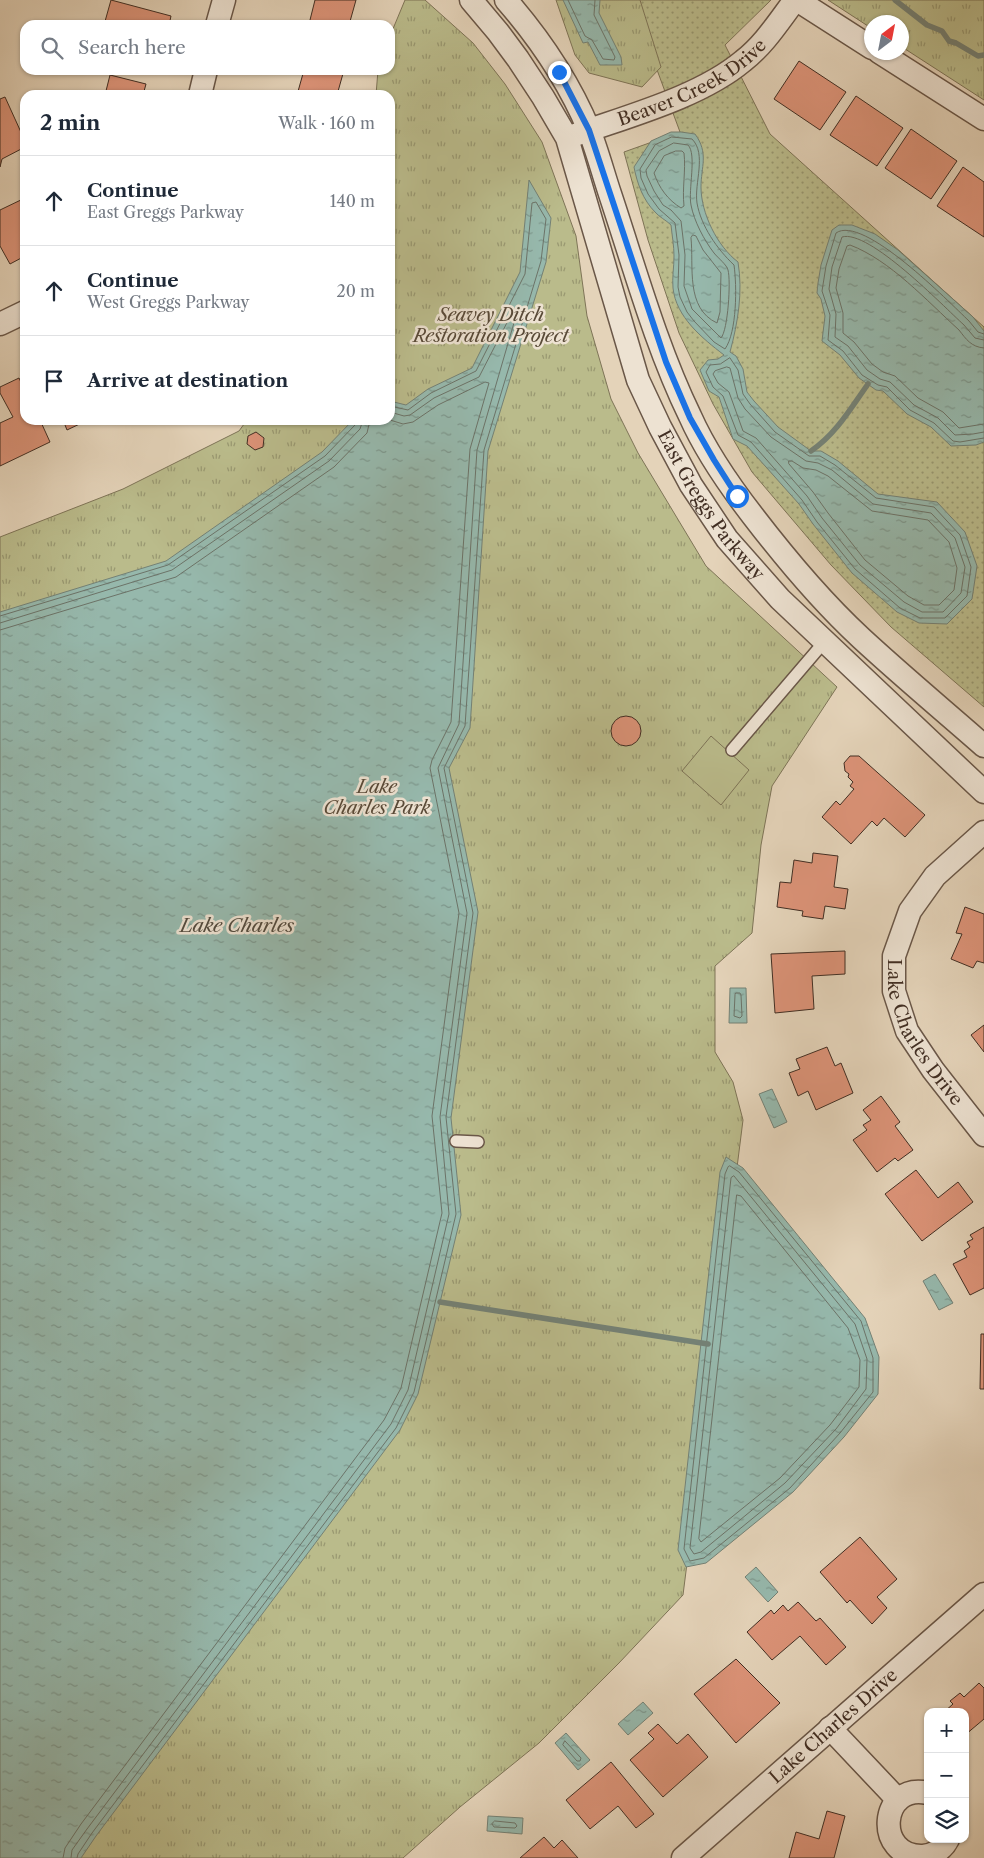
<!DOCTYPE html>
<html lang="en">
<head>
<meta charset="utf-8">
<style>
	:root { --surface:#fff; --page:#f6f6f7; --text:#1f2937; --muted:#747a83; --line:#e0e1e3 }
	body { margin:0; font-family:"Libre Caslon Text",serif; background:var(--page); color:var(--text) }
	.controls { position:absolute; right:15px; bottom:15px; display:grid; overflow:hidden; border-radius:10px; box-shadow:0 1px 4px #0004 }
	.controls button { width:45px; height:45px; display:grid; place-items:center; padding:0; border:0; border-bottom:1px solid var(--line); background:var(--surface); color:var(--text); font:25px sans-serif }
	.compass { position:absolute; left:864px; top:15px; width:45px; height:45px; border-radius:50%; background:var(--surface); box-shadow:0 1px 4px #0004; rotate:32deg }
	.stop { position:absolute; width:15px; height:15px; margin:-11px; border:4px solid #1a73e8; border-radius:50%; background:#fff }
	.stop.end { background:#1a73e8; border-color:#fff; box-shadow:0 1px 5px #0008 }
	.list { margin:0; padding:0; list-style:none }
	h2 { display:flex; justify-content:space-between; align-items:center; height:65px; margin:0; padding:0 20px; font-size:21px }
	h2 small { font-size:16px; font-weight:400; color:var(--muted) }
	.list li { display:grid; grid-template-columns:32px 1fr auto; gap:15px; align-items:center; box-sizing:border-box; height:90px; padding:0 20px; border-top:1px solid var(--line) }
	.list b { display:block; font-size:19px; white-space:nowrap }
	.list p { margin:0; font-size:16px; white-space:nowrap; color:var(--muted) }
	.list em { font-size:16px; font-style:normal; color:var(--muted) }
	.icon { flex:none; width:28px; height:28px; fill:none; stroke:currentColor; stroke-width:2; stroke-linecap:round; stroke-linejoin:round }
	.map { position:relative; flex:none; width:984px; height:1858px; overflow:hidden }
	.search { position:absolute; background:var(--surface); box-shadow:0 1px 4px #0004; left:20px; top:20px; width:375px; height:55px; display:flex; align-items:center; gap:12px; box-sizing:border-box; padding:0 18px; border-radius:15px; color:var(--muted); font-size:19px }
	.panel { position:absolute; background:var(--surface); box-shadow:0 1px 4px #0004; left:20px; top:90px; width:375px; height:335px; border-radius:15px }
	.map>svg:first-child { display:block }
</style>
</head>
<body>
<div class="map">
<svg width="984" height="1858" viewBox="0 0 984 1858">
	<defs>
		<pattern id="grass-dots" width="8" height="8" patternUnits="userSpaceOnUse" patternTransform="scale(1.25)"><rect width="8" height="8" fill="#babb8b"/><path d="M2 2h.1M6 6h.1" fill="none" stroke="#999871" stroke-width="1.8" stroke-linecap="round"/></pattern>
		<pattern id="park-tufts" width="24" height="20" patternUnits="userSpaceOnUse" patternTransform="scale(1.25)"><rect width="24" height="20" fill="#babb8b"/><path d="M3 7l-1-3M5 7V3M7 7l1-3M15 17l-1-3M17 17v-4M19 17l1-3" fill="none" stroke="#999871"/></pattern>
		<pattern id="water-ripples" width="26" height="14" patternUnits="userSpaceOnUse" patternTransform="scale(1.25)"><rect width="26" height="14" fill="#96b8ac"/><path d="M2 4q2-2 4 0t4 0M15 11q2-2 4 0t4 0" fill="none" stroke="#7c968c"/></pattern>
	</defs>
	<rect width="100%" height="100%" fill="#e4d3b9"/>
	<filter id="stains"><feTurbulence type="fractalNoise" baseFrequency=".004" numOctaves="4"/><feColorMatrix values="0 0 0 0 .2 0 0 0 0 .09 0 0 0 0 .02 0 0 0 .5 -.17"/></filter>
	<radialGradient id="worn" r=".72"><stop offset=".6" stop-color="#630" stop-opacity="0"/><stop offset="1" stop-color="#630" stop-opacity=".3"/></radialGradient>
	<path fill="url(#grass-dots)" stroke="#7e7457" d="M634 0H771L725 45 770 134 984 327V707L891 627 831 565 752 472 713 404 679 333 648 240 624 152 680 132 653 59Z"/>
	<path fill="url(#park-tufts)" stroke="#7e7457" d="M405 0H425L473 43 505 84 542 142 576 236 587 316 611 399 638 453 706 566 837 687 772 786 761 845 752 933 715 966V1052L733 1082 743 1120 683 1595 619 1663 539 1743 460 1807 403 1858H0V537L123 489 239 431 247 420H390V95H376L378 70H390V36Z
		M556 0H640L661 67 642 87 589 73 575 55Z
		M828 0H984V100L902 47V22H872L871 28Z"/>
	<path fill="#babb8b" stroke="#7e7457" d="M711 736 749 770 721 805 682 771Z"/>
	<path fill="url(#water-ripples)" stroke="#748175" d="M563 0H600L599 13 621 57 622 65H600L588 42 583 43Z
		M671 132H681L695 134C709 153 701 167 701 187 701 213 717 246 738 262 743 292 738 322 730 352L736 356 743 369 747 392 754 401 778 427 811 451H821L838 461 878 494 937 502 965 532 977 566 972 599 947 624 919 623 897 612 852 573 813 524 799 504 766 467 747 446 733 439 719 397 709 391 700 370 708 360 718 359 724 355C702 338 676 317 673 288 672 278 674 267 674 256 674 246 672 235 671 225 666 220 659 217 655 212 643 200 637 183 634 167L651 141Z
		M529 180 551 218 546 262 488 451 470 728 449 768 478 912 451 1118 461 1215 418 1394 400 1430 96 1836 81 1858H0V612L166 561 322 452 353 420H390V401L406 405 428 389 472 368 520 272Z
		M839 225H852L875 234 898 250 973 317 984 331V442L976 445 951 446 931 427 907 414 883 391 876 390 859 378 840 355 822 341 825 316 821 299 817 293 818 283 821 265 832 230Z
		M730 988H746L747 1023H729Z
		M772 1089 787 1122 774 1128 759 1094Z
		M726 1157 743 1168 865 1318 879 1357 878 1394 844 1437 793 1492 706 1563 686 1567 678 1550 720 1172Z
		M935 1274 953 1303 939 1310 923 1281Z
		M756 1567 778 1592 768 1602 745 1577Z
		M643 1702 653 1713 628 1735 618 1724Z
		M566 1733 590 1760 578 1770 555 1743Z
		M488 1816 523 1818 522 1834 487 1831Z"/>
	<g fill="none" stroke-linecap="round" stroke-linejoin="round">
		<path stroke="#6c7368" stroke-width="1" d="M568 0 585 36 592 40 603 59 614 60 615 57 594 15 595 0
			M672 137 692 139C707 154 694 183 697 203 701 226 717 249 734 265 737 286 737 332 725 349L714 342 694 321 687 312 680 297 678 287 679 255 675 223 659 209 648 194 641 178 640 169 655 145Z
			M674 143 688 145C697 154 688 190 691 205 694 221 704 240 714 253 718 258 727 265 728 270 731 281 728 330 721 338L692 309 684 286 685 255 681 221 671 210 663 205 654 191 647 176 646 170 659 151Z
			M676 151H682L684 153C686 171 682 188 684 206L681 208C668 200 659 188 654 173L664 156Z
			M693 235 696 236 703 250 721 273 720 312 717 323C685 308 694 266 691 238Z
			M984 334 978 332 969 321C949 302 863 214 836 233L826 266 822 291 830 315 828 340 843 351 862 375 878 385 887 387 910 410 934 423 953 441 960 442 984 438
			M984 340 975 338 964 325C943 306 869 229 842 237L832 267 829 289 836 314 835 337 848 346 867 370 880 379 890 382 914 405 938 418 955 435 973 434 984 432
			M984 348C971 347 966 339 959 330 927 301 890 260 850 245L847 246 839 269 836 288 843 313V333L854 342 872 364 883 372 895 376 918 398 943 412 959 428 984 424
			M730 358 738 370 743 394 750 404 775 432 809 456H820L835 465 876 498 934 507 960 535 971 567 967 596 945 618H920L900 608 855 569 817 522 802 500 751 442 738 435 723 396 713 387 706 372 710 365 720 364Z
			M727 367 730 368 738 398 745 409 771 437 806 461 818 463 832 470 873 504 931 513 955 538 965 567 961 593 943 612H922L904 602 860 565 822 518 807 496 756 438 743 431 729 392 718 383 713 374 715 371Z
			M789 461H792L803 468 816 470 828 476 872 511 928 520 949 542 957 568 954 590 939 605H924L908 596 865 560 828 513 813 492 789 464Z
			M0 616 168 565 325 456 355 425 356 420
			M0 623 172 570 329 461 360 429 363 420
			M0 630 176 577 334 467 367 433 370 420
			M736 993H740L741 995 742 1016 740 1018 734 1016 735 995Z
			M730 1166 739 1172 861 1321 873 1358V1392L840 1433 790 1488 704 1558 690 1561 684 1549 725 1174 728 1167Z
			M734 1176 855 1324 867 1359 866 1389 836 1429 785 1483 701 1552 694 1554 690 1548 731 1178Z
			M737 1195 741 1196 848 1328 860 1360 859 1387 830 1425 780 1478 701 1542 699 1539Z
			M565 1741 581 1758 580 1761H577L563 1745Z
			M495 1821 515 1823 517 1826 515 1828 494 1827 492 1824Z
			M63 1858 65 1848 81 1824 384 1420 401 1388 442 1213 432 1116 459 913 430 768 432 760 451 722 470 449 489 383 485 382 438 405 413 422 403 424 390 420
			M71 1858 72 1850 87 1829 391 1424 408 1390 449 1214 440 1117 467 913 438 768 459 724 477 450 518 309H514L479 377 434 398 410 415 404 416 390 412
			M77 1858 78 1854 92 1833 396 1428 414 1392 456 1214 446 1117 473 913 444 768 465 726 484 450 541 261 546 219 536 202 532 203 525 274 476 371 431 393 408 410 390 406"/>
		<path stroke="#748175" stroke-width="5.5" d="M895 0 927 25 942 31 949 41 956 43 978 56 984 55
			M811 451C836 434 851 408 868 384
			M440 1302 708 1344"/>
	</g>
	<path fill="#dc9378" stroke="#412e23" d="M111 0 171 16 169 25H104Z
		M315 0H356L349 25 309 24Z
		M799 61 846 92 820 130 774 99Z
		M304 70H344L337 95H297Z
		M110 75 146 84 143 95H105Z
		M856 96 903 128 877 166 830 135Z
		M5 97 25 141V147L2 159 0 167V99Z
		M911 129 957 161 931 199 885 168Z
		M963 167 984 182V237L937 206Z
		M25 198V256L10 264 0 246V210Z
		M19 378 25 391V420H40L50 442 0 466V423L13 417 0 393V387Z
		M63 420H88L67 430Z
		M256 432 264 438 263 447 255 450 247 444 248 436Z
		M611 731a15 15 0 1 1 30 0a15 15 0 1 1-30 0Z
		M850 756H859L925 815 905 837 884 818 877 826 872 821 851 844 822 817 836 801 840 805 854 789 850 786 853 782 848 777 849 774 845 771 844 763Z
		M813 853 838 856 834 887 848 889 845 909 825 906 823 919 802 916 803 911 777 907 780 882 791 883 794 860 812 863Z
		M965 907 984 914V963L977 961 973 968 951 959 962 934 956 933Z
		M845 951V974L812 976 814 1009 775 1013 771 954Z
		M984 1025V1052L971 1035Z
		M827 1047 835 1066 841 1063 853 1093 816 1110 808 1091 798 1096 789 1073 800 1069 796 1059Z
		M881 1096 900 1122 895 1126 913 1150 898 1161 895 1158 877 1172 853 1140 867 1130 863 1125 871 1120 863 1110Z
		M916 1170 938 1198 958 1182 973 1202 922 1241 885 1194Z
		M984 1227V1288L970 1295 953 1264 967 1257 964 1251 970 1247 967 1242 973 1239 970 1235Z
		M981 1334H984V1389H980Z
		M860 1537 897 1579 877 1597 887 1608 872 1624 850 1600 847 1603 820 1572Z
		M798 1602 816 1621 820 1618 846 1647 826 1665 800 1636 772 1660 747 1632 771 1610 774 1614 783 1605 788 1611Z
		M736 1659 780 1703 736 1743 694 1694Z
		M979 1683 984 1688V1719L965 1735V1712H944L953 1704 950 1701 960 1693 964 1697Z
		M658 1724 677 1744 688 1734 708 1757 663 1797 630 1760 654 1739 648 1733Z
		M611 1762 654 1814 636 1828 618 1806 590 1829 566 1800Z
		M827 1811 845 1816 834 1858H789L796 1832 819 1839Z
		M544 1837 554 1848 562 1840 578 1858H520Z"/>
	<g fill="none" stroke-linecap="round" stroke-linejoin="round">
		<g stroke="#6a5748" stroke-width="14">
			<path id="lane" d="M732 750 825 641
				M456 1141 478 1142"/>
		</g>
		<g stroke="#6a5748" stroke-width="25">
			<g id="street">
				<path id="s1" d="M471 0 498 32 518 59 543 97 567 138 638 380 660 427 691 485 727 539 780 599 984 792"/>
				<path d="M506 0C540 39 569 82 589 130 597 150 603 173 610 194 635 269 656 346 690 416 706 452 729 485 753 516 786 559 821 601 861 638 901 675 943 710 984 746"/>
				<path d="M797 0 872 48"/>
				<path d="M217 25 224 0"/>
				<path d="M879 52 984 119"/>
				<path d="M200 95 206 70"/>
				<path id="s2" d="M575 135C628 116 700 97 743 61 764 45 779 21 795 0"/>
				<path d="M0 324 25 312"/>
				<path id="s3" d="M984 832 935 876 910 911 894 956V991L907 1031 933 1070 984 1135"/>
				<path d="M830 1728 898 1800"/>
				<path d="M928 1793C879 1782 874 1858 923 1856 934 1855 943 1849 948 1839"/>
				<path id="s4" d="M683 1858 984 1594"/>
			</g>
		</g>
		<use href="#lane" stroke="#ede2d2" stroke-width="11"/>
		<use href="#street" stroke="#ede2d2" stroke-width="22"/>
	</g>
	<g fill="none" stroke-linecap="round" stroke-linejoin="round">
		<path stroke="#1a73e8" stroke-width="6" d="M559 72 589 130 666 362 690 418 714 460 737 496"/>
	</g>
	<g text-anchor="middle" stroke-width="5" stroke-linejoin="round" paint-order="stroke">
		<g font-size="18" fill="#412e23" stroke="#ede2d2">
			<text dy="6" stroke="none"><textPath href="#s2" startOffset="129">Beaver Creek Drive</textPath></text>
			<text dy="6" stroke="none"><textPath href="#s1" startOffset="566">East Greggs Parkway</textPath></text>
			<text dy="6" stroke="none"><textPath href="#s3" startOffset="241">Lake Charles Drive</textPath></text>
			<text dy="6" stroke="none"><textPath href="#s4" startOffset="200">Lake Charles Drive</textPath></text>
		</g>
		<g font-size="18" font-style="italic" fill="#594a38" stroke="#ede2d2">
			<text x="491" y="321">Seavey Ditch<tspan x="491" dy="21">Restoration Project</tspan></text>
			<text x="377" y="793">Lake<tspan x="377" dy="21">Charles Park</tspan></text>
		</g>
		<g font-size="19" font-style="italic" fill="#524a3e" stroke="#ede2d2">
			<text x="237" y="932">Lake Charles</text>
		</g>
	</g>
	<rect width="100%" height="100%" filter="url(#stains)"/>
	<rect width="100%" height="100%" fill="url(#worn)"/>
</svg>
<div class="controls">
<button>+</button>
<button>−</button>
<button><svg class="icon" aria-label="layers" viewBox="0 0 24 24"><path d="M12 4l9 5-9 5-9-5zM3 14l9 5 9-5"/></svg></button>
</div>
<svg class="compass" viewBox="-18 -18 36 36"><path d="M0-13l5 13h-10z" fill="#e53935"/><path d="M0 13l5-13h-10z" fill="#747a83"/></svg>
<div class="stop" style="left:737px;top:496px"></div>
<div class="stop end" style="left:559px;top:72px"></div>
<div class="search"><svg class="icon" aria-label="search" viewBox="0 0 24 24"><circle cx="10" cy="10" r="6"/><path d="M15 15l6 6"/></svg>Search here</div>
<section class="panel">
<h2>2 min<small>Walk · 160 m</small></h2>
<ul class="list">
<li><svg class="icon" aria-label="ahead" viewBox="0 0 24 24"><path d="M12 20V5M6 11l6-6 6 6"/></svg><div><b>Continue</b><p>East Greggs Parkway</p></div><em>140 m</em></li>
<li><svg class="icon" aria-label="ahead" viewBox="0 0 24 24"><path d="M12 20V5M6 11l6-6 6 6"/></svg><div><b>Continue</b><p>West Greggs Parkway</p></div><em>20 m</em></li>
<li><svg class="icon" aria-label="arrive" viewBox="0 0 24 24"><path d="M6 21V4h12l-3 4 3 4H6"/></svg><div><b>Arrive at destination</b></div></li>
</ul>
</section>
</div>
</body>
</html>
